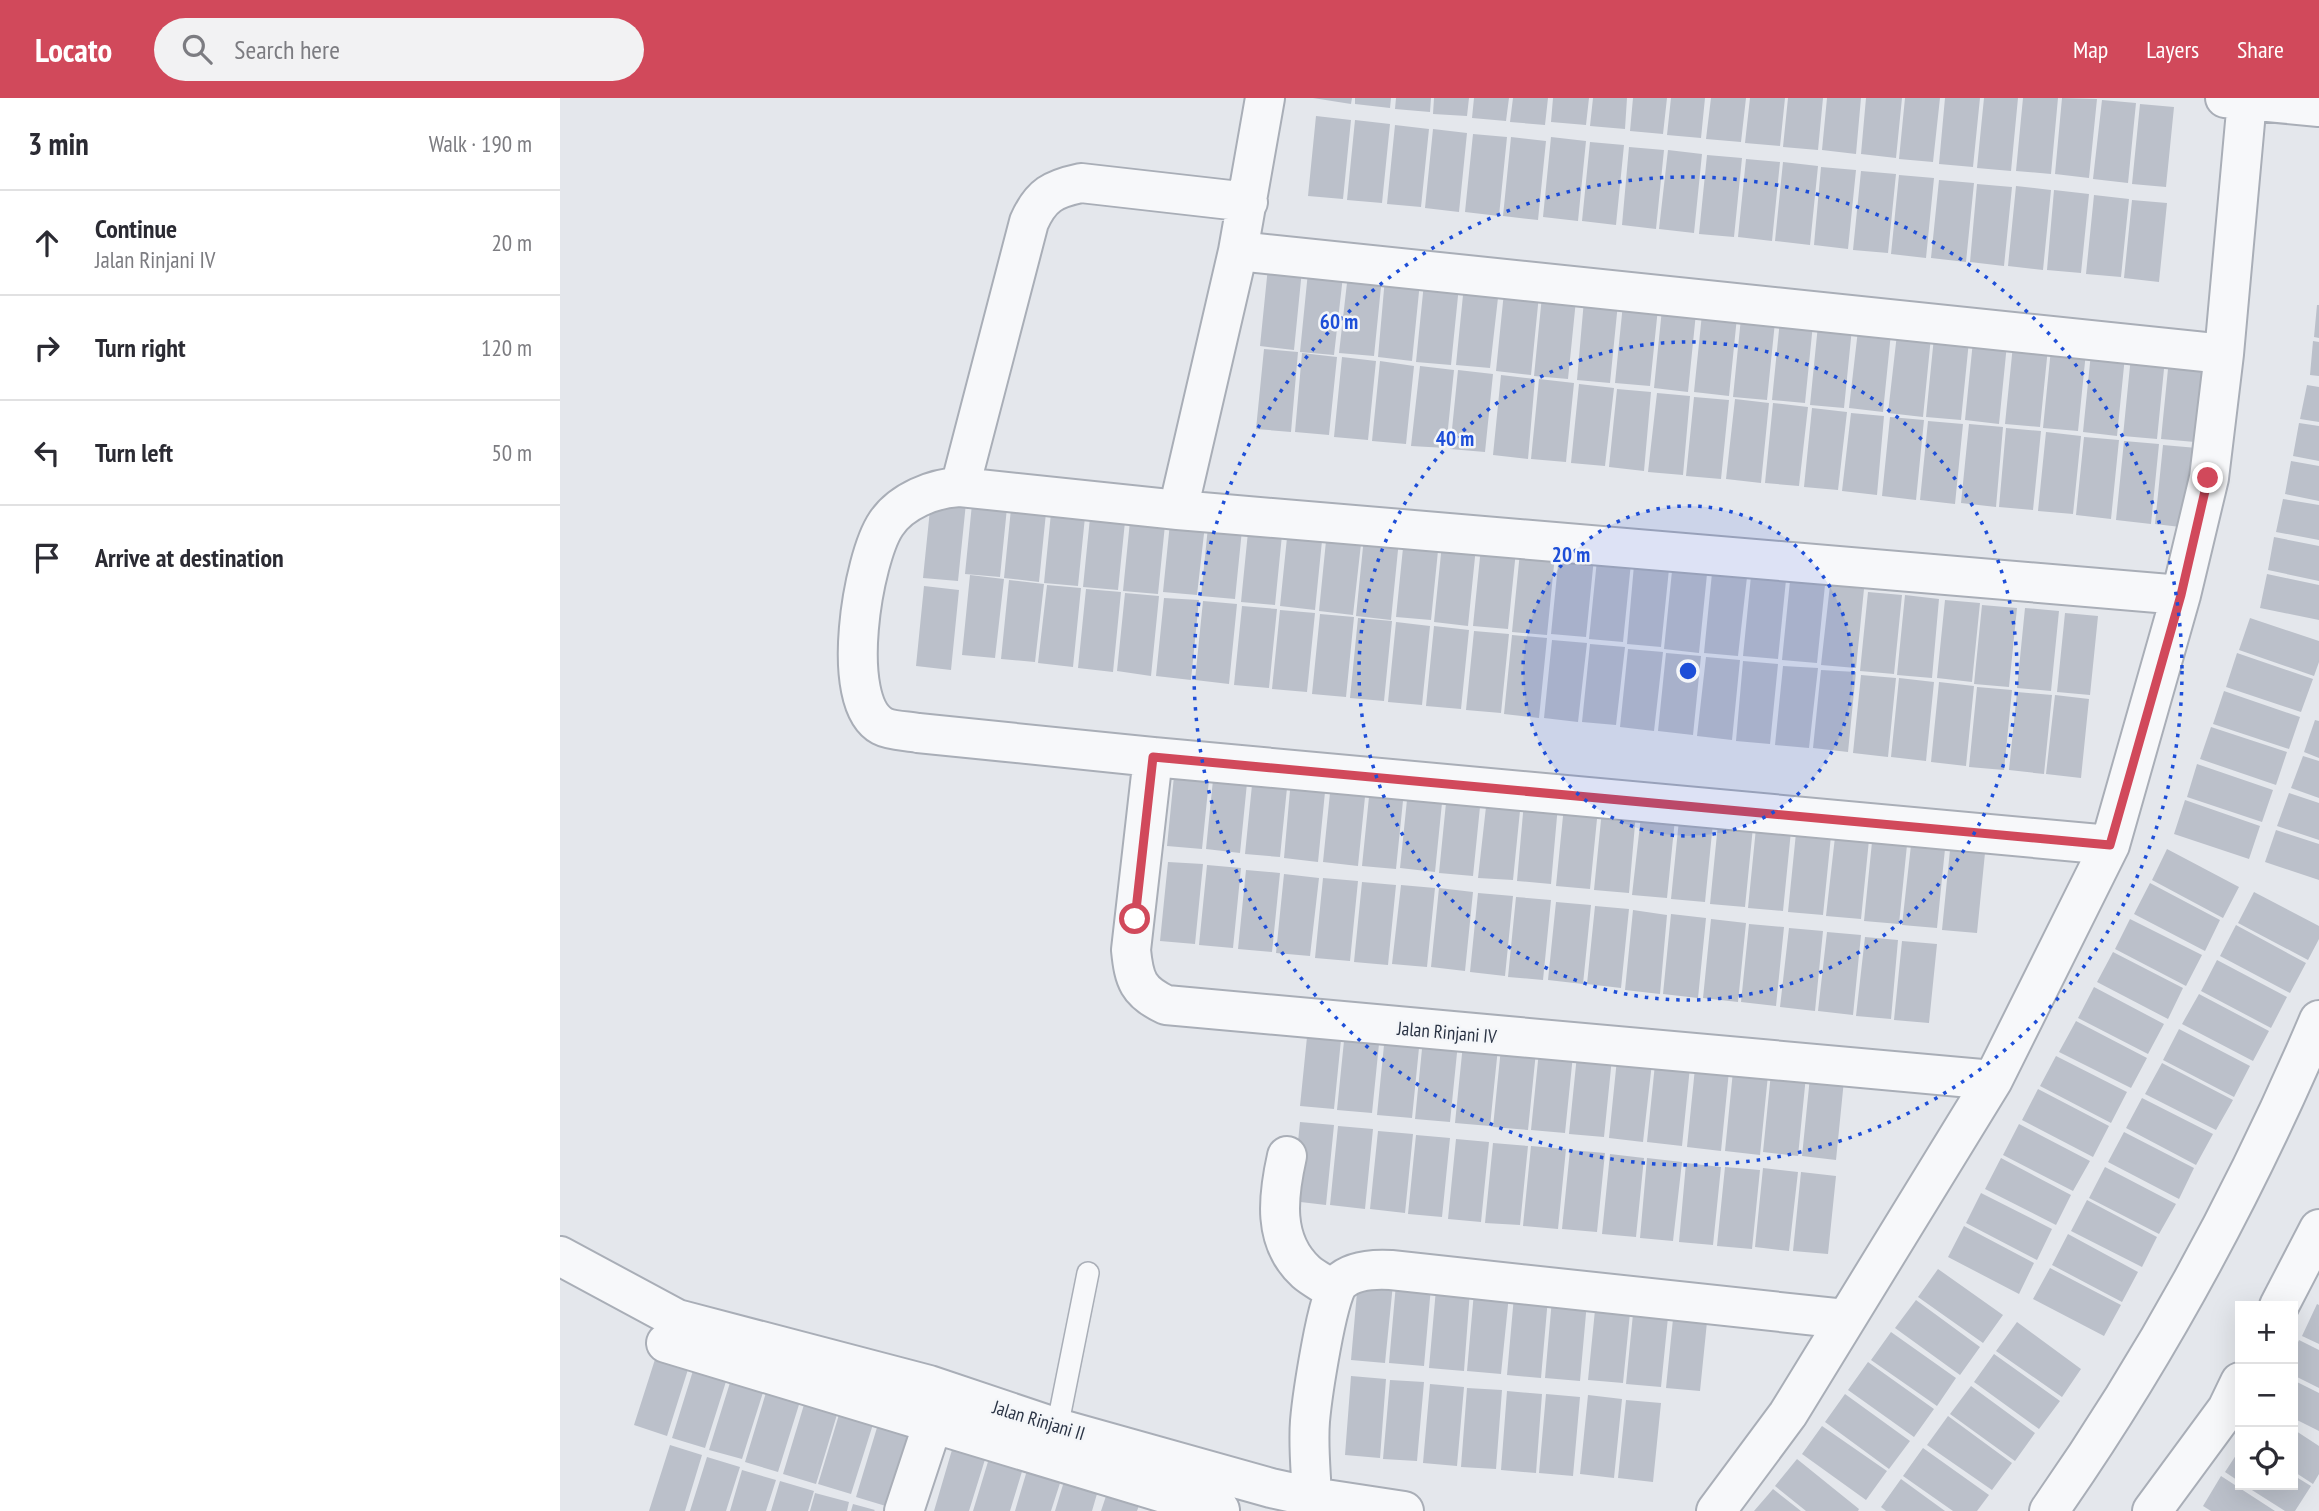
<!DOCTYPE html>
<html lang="en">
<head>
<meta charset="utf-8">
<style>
	:root { --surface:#fff; --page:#f2f2f3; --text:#2b2b33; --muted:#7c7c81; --line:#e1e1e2; --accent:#d1495b }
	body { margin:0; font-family:"PT Sans Narrow",sans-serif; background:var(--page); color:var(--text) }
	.controls { position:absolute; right:21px; bottom:21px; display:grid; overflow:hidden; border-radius:0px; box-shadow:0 7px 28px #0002 }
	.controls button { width:63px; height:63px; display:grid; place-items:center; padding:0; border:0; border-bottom:2px solid var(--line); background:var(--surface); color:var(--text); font:35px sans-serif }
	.stop { position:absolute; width:21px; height:21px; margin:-16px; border:5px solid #d1495b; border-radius:50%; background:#fff }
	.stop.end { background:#d1495b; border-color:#fff; box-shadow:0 2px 7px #0008 }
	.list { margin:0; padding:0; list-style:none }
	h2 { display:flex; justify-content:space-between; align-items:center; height:91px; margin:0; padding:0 28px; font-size:30px }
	h2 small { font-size:23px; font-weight:400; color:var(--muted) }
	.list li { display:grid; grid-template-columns:46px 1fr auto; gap:21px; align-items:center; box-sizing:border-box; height:105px; padding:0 28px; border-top:2px solid var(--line) }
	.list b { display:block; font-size:26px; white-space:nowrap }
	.list p { margin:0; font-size:23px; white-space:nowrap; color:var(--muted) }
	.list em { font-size:23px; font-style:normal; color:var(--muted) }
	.icon { flex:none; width:38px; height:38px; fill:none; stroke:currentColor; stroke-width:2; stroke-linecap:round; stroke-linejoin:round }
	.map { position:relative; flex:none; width:1759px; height:1413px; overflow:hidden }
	header { display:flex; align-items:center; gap:42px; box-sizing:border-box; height:98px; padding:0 35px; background:var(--accent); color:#fff }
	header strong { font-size:33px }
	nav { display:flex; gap:38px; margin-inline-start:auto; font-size:24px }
	.search { width:490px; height:63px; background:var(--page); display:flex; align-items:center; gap:18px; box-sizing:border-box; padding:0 24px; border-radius:38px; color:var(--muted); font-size:26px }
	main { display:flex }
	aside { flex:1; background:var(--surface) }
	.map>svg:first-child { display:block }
</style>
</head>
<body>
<header>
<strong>Locato</strong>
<div class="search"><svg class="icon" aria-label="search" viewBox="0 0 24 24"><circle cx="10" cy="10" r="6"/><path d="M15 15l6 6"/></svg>Search here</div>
<nav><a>Map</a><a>Layers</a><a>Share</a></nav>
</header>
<main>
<aside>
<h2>3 min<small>Walk · 190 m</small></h2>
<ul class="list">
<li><svg class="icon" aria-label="ahead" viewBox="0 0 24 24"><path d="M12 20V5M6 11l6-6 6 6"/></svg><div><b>Continue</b><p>Jalan Rinjani IV</p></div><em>20 m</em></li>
<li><svg class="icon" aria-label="right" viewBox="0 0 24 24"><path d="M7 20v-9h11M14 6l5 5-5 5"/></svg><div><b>Turn right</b></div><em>120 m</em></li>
<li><svg class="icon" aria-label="left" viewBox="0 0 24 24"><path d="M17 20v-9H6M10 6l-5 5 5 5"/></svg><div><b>Turn left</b></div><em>50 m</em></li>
<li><svg class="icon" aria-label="arrive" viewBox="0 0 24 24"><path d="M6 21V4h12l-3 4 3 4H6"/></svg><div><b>Arrive at destination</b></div></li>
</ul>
</aside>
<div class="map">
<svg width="1759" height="1413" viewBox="0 0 1759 1413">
	<rect width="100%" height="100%" fill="#e4e7ec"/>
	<path fill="#bbc0ca" d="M753 0H792L791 6Z
		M795 0H831L830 10 795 6Z
		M836 0H871L870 14 835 11Z
		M874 0H909L907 18 873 16Z
		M914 0H949L946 23 912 20Z
		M953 0H988L985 27 950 24Z
		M993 0H1029L1026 27 991 24Z
		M1033 0H1067L1065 31 1030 28Z
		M1073 0H1107L1103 36 1070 33Z
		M1111 0H1145L1141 40 1107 37Z
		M1151 0H1186L1181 44 1146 41Z
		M1190 0H1225L1220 48 1185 45Z
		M1228 0H1263L1258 52 1223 49Z
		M1267 0H1301L1296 56 1262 52Z
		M1306 0H1342L1336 60 1301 56Z
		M1345 0H1380L1373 64 1339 61Z
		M1385 0H1420L1413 69 1379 66Z
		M1424 0H1458L1451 73 1417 70Z
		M1463 0H1498L1491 76 1456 73Z
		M1502 0 1537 1 1529 80 1495 76Z
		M1542 2 1576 5 1568 85 1533 81Z
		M1580 6 1614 9 1606 89 1572 86Z
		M756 18 791 22 783 101 748 98Z
		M795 22 830 26 822 105 787 102Z
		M835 27 869 31 861 109 827 106Z
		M873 31 907 35 899 114 865 110Z
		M913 36 947 39 939 118 905 114Z
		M951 39 986 43 978 122 943 118Z
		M991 39 1026 43 1018 123 983 119Z
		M1030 44 1064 47 1056 127 1022 123Z
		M1069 49 1104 52 1096 131 1062 127Z
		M1108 52 1142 56 1134 135 1099 131Z
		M1147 57 1182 60 1174 139 1139 136Z
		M1186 61 1220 64 1212 143 1178 139Z
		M1223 64 1258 68 1250 147 1215 143Z
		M1261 69 1296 72 1288 151 1254 147Z
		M1301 73 1336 76 1328 155 1293 152Z
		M1339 77 1374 80 1366 160 1331 156Z
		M1379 82 1414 85 1406 164 1371 160Z
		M1417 86 1452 89 1444 168 1410 164Z
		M1456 88 1491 92 1483 172 1448 168Z
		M1494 92 1529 96 1521 175 1487 172Z
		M1534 97 1569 101 1561 179 1526 176Z
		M1572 102 1607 105 1599 184 1564 180Z
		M708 169 742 172 734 252 700 248Z
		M748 174 783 178 774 257 740 254Z
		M788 176 822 179 814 258 779 255Z
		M825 180 860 184 852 263 818 259Z
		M864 185 899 188 891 267 856 264Z
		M904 187 939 191 930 270 896 267Z
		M944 194 979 197 971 277 936 273Z
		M982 198 1016 202 1008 281 974 278Z
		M1024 202 1058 205 1050 285 1017 282Z
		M1063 206 1098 210 1090 288 1055 285Z
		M1757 207H1759V240L1754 239Z
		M1102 211 1136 215 1128 294 1094 290Z
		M1142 216 1177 219 1169 298 1134 294Z
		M1181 220 1215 224 1207 302 1173 299Z
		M1220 222 1253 226 1245 305 1212 302Z
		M1258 227 1292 230 1284 310 1250 307Z
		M1298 232 1331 235 1323 314 1289 310Z
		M1337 236 1371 239 1363 319 1328 315Z
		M1374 239 1409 243 1401 322 1366 319Z
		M1413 243 1447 246 1439 326 1405 322Z
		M1753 243 1759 244V278L1750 277Z
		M1453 247 1488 250 1480 329 1445 326Z
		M704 251 738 254 731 334 696 331Z
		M1491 251 1526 254 1518 333 1483 330Z
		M742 255 777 259 769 337 735 334Z
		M1531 255 1565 258 1557 338 1523 334Z
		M1571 258 1605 261 1597 341 1563 338Z
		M782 259 816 263 808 342 774 339Z
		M1609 261 1643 265 1635 344 1601 341Z
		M820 263 854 268 846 346 812 343Z
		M860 268 894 272 886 350 851 348Z
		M898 272 933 276 925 354 890 351Z
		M941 277 975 281 968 361 933 357Z
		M979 281 1014 285 1006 364 971 361Z
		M1019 286 1054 290 1045 368 1011 365Z
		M1747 287 1759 289V324L1740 321Z
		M1057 291 1091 294 1084 373 1049 369Z
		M1097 295 1130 298 1123 377 1088 374Z
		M1134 299 1169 302 1161 381 1126 378Z
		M1175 301 1209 305 1201 385 1166 381Z
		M1213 305 1248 309 1239 388 1205 385Z
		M1252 310 1287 314 1278 392 1244 389Z
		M1291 315 1324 318 1317 397 1282 393Z
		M1330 319 1364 322 1356 402 1322 398Z
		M1368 323 1403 326 1395 406 1360 402Z
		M1739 325 1759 328V363L1733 358Z
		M1409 326 1443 329 1436 409 1401 405Z
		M1446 330 1481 333 1473 412 1439 409Z
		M1486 334 1521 338 1513 416 1478 413Z
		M1524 339 1559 342 1551 421 1516 417Z
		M1564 343 1599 346 1591 426 1556 422Z
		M1603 347 1637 350 1629 430 1595 426Z
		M1731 363 1759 368V403L1725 396Z
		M413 396 448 400 440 479 405 476Z
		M452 401 487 405 479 484 444 480Z
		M1723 401 1759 407V442L1716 434Z
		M371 402 406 405 398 483 363 480Z
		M492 405 526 409 518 488 484 485Z
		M531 410 566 414 558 492 523 489Z
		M571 413 606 417 598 496 563 493Z
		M611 415 646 418 637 497 603 494Z
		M649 419 683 422 675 501 641 498Z
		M689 424 723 427 715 507 681 504Z
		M728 430 763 433 755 512 720 508Z
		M767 433 802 437 793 517 759 513Z
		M804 439 839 442 831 522 796 518Z
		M1714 439 1759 448V483L1708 472Z
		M844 440 879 443 871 522 836 519Z
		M882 446 916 449 908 528 874 524Z
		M921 449 956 453 948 531 913 528Z
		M960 454 995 457 987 537 952 534Z
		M999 457 1034 460 1026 539 991 536Z
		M1037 462 1071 465 1063 544 1029 541Z
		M1074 467 1109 471 1101 549 1067 546Z
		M1112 473 1147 476 1139 555 1104 551Z
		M1152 475 1187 479 1178 558 1144 555Z
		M1707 476 1759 487V522L1700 510Z
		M410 477 444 481 435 560 402 557Z
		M1191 478 1226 482 1218 561 1183 558Z
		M449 482 484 486 475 564 441 561Z
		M1230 483 1265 487 1257 565 1222 562Z
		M487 487 521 490 513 569 478 565Z
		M1270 487 1304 491 1296 570 1261 567Z
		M364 488 399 492 391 572 356 568Z
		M526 491 561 494 553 574 518 570Z
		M1308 494 1342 497 1334 576 1300 573Z
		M565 495 599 498 591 578 557 573Z
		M1345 497 1379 501 1372 580 1337 577Z
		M604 500 639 502 631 582 596 578Z
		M1385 502 1420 505 1412 584 1377 580Z
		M643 503 677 506 669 586 635 582Z
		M1422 507 1457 510 1449 589 1414 586Z
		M682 508 717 511 709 590 674 587Z
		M1465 510 1499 513 1491 593 1457 590Z
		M720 512 755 515 747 594 712 591Z
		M1505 515 1538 518 1530 597 1497 594Z
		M760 516 794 519 786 599 752 596Z
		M798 520 832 523 824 603 790 600Z
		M1690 520 1759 543V564L1754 578 1679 552Z
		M836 524 870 528 862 607 828 604Z
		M874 528 909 532 901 611 866 608Z
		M914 533 949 536 941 615 906 612Z
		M952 537 987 540 979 620 944 616Z
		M992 542 1027 545 1018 624 984 620Z
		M1030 546 1065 549 1056 627 1022 624Z
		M1068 551 1103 554 1094 633 1060 629Z
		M1106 555 1141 558 1133 637 1098 633Z
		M1677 555 1753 581 1741 614 1666 589Z
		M1146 559 1180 562 1172 642 1137 638Z
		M1183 563 1218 566 1210 646 1176 643Z
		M1223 568 1258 570 1249 650 1215 647Z
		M1261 572 1296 574 1288 654 1253 650Z
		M1301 577 1336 580 1328 659 1293 655Z
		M1339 580 1374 584 1366 663 1331 659Z
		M1379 584 1414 588 1406 668 1371 664Z
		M1417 589 1452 592 1444 672 1409 669Z
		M1664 593 1740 619 1729 651 1653 626Z
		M1457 594 1492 597 1484 676 1449 672Z
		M1495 597 1529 601 1521 680 1486 676Z
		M1755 622 1759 623V660L1744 654Z
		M1651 629 1727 654 1716 687 1640 661Z
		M1743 658 1759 663V700L1731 690Z
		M1637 666 1713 692 1702 724 1627 699Z
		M615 668 650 672 642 751 607 748Z
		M654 672 688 675 680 755 646 751Z
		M693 677 728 680 720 759 685 756Z
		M731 681 766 684 758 764 724 760Z
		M771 685 806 689 798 768 763 764Z
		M810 689 844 693 836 771 802 768Z
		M848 692 883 695 875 774 840 770Z
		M887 695 921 699 913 778 879 775Z
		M1729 695 1759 705V742L1717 728Z
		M927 700 961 703 953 782 918 780Z
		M1625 702 1700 728 1689 761 1614 736Z
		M964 704 998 707 991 786 957 783Z
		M1004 708 1038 711 1030 791 996 788Z
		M1042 712 1076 715 1069 795 1034 792Z
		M1081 718 1115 721 1107 800 1072 797Z
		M1119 722 1153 725 1145 804 1111 801Z
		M1158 726 1193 729 1185 809 1150 806Z
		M1196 730 1231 733 1223 813 1188 810Z
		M1716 732 1759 746V782L1705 764Z
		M1236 735 1271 738 1263 817 1228 814Z
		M1275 739 1309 742 1301 821 1266 818Z
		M1312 744 1347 747 1339 826 1304 823Z
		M1351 747 1385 751 1377 830 1342 827Z
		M1607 751 1679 789 1663 820 1592 782Z
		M1390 752 1425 755 1417 835 1382 832Z
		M608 764 643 766 635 846 600 843Z
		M647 767 681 770 673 850 639 847Z
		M686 772 720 775 712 854 678 851Z
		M724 776 759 780 750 858 716 855Z
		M763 780 798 783 790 863 755 860Z
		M802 784 836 787 828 867 794 864Z
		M1590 785 1660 822 1645 853 1574 816Z
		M841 787 875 790 867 869 832 866Z
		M879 790 913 794 905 873 871 869Z
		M1694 794 1759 828V841L1748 862 1678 825Z
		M918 795 953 798 945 878 910 874Z
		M956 799 991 802 983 882 948 879Z
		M996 804 1031 807 1023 886 988 882Z
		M1035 808 1069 811 1061 890 1027 886Z
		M1073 812 1107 817 1100 896 1065 892Z
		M1111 816 1146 820 1138 900 1103 896Z
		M1151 821 1186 825 1178 904 1143 900Z
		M1570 821 1642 857 1626 888 1555 851Z
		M1189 826 1224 829 1216 908 1181 904Z
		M1676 827 1746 865 1730 895 1660 858Z
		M1229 830 1263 833 1255 913 1220 909Z
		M1267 834 1301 837 1293 917 1258 913Z
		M1305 839 1338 842 1331 921 1296 918Z
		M1342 843 1377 846 1369 925 1334 922Z
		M1553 854 1623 890 1608 921 1537 884Z
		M1657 862 1727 899 1711 930 1641 893Z
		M1534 889 1604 926 1588 956 1518 920Z
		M1639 896 1709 933 1693 963 1622 926Z
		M1516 923 1587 960 1571 990 1499 954Z
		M748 929 782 932 774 1011 740 1008Z
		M1619 931 1690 968 1674 999 1603 962Z
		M785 933 820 936 812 1015 777 1012Z
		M825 937 860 940 852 1020 817 1017Z
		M863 941 898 945 890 1024 855 1021Z
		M903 946 938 950 930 1028 895 1025Z
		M941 950 976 954 968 1032 933 1029Z
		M979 953 1013 957 1005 1035 971 1032Z
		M1017 957 1052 960 1044 1039 1009 1036Z
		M1496 958 1567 994 1551 1025 1480 988Z
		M1057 961 1092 965 1083 1044 1049 1040Z
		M1602 965 1673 1002 1656 1032 1585 996Z
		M1095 966 1130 969 1122 1048 1087 1044Z
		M1135 970 1169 973 1161 1053 1127 1049Z
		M1173 973 1208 977 1200 1057 1165 1053Z
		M1211 975 1246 978 1238 1058 1203 1054Z
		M1250 979 1284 982 1276 1062 1242 1058Z
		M1478 991 1549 1028 1533 1059 1462 1022Z
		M1582 1000 1653 1036 1636 1067 1566 1030Z
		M740 1024 774 1027 766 1107 732 1103Z
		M1459 1026 1530 1063 1513 1093 1443 1057Z
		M778 1028 813 1031 805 1111 770 1107Z
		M818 1033 853 1036 845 1115 810 1111Z
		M1564 1034 1634 1070 1619 1101 1548 1064Z
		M856 1037 890 1040 882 1119 848 1116Z
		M896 1041 929 1044 921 1124 888 1121Z
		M933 1045 968 1048 960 1127 925 1125Z
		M971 1048 1006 1051 998 1131 963 1128Z
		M1010 1052 1045 1055 1037 1134 1002 1131Z
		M1050 1056 1084 1060 1076 1139 1042 1136Z
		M1087 1060 1122 1064 1113 1143 1080 1140Z
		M1441 1060 1511 1097 1496 1127 1425 1091Z
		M1126 1065 1161 1069 1153 1147 1119 1144Z
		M1165 1069 1200 1072 1192 1151 1157 1148Z
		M1545 1069 1616 1106 1599 1136 1529 1100Z
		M1203 1070 1238 1074 1229 1153 1195 1149Z
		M1241 1074 1276 1078 1268 1156 1233 1153Z
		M1421 1095 1492 1131 1477 1162 1406 1125Z
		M1527 1102 1597 1139 1582 1169 1511 1133Z
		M1404 1128 1474 1165 1459 1196 1388 1159Z
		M1508 1136 1578 1174 1562 1204 1492 1167Z
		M1490 1170 1561 1207 1544 1238 1473 1201Z
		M1378 1171 1443 1217 1423 1245 1358 1199Z
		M798 1183 833 1186 825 1265 791 1262Z
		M836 1186 871 1189 864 1268 829 1265Z
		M876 1191 910 1193 904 1273 869 1270Z
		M914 1194 949 1197 941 1276 907 1273Z
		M954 1198 988 1200 981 1280 947 1277Z
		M992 1201 1027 1204 1020 1283 985 1280Z
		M1036 1202 1071 1205 1063 1285 1028 1282Z
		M1356 1202 1420 1249 1400 1277 1335 1230Z
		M1074 1206 1109 1209 1101 1289 1066 1286Z
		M1757 1206 1759 1207V1246L1742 1238Z
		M1114 1211 1148 1214 1140 1293 1106 1290Z
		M1457 1224 1521 1271 1502 1299 1436 1253Z
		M1331 1234 1396 1280 1377 1308 1311 1262Z
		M1739 1242 1759 1252V1290L1733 1277V1255Z
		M98 1252 131 1262 107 1338 74 1327Z
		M1434 1256 1500 1303 1479 1331 1414 1284Z
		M136 1263 169 1274 145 1350 112 1340Z
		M1308 1264 1374 1311 1354 1339 1288 1292Z
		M173 1275 206 1285 182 1361 149 1352Z
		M791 1278 826 1281 820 1360 785 1357Z
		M830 1282 864 1284 857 1363 823 1361Z
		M1733 1282 1759 1295V1333L1733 1320Z
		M870 1286 904 1289 897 1368 863 1365Z
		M208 1288 242 1297 218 1374 185 1364Z
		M1411 1288 1475 1335 1455 1363 1390 1316Z
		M907 1290 942 1292 936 1371 901 1369Z
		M947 1293 982 1296 976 1375 941 1372Z
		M986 1296 1020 1299 1013 1378 979 1375Z
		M1285 1296 1350 1343 1329 1371 1265 1324Z
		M1028 1297 1062 1301 1054 1380 1020 1376Z
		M246 1300 279 1310 256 1386 223 1376Z
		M1066 1302 1101 1305 1093 1384 1058 1380Z
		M281 1310 315 1320 291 1396 258 1386Z
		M1388 1318 1452 1365 1432 1392 1367 1347Z
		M319 1323 353 1333 329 1409 296 1399Z
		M1262 1328 1327 1373 1306 1402 1242 1356Z
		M1733 1331 1759 1348V1376L1753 1386 1733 1373Z
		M394 1345 427 1355 409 1413H374Z
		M110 1347 142 1357 125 1413H89Z
		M1363 1350 1429 1397 1417 1413H1393L1343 1378Z
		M1680 1351V1384L1665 1374Z
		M430 1357 464 1367 450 1413H413Z
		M147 1359 180 1369 166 1413H130Z
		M1237 1361 1299 1411 1298 1413H1246L1215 1388Z
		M468 1369 502 1379 491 1413H455Z
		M182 1372 216 1382 206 1413H170Z
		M1733 1377 1751 1388 1735 1413H1725L1684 1387H1733Z
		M1661 1378 1715 1413H1651L1643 1408Z
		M505 1380 539 1389 532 1413H495Z
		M1341 1381 1385 1413H1326L1321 1409Z
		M220 1383 254 1393 248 1413H211Z
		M1213 1391 1241 1413H1194Z
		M548 1392 581 1402 577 1413H541Z
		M255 1395 289 1404 287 1413H250Z
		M293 1406 315 1412 314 1413H291Z"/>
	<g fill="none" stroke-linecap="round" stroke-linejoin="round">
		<g stroke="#a9aeb7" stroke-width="24">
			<path id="lane" d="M497 1330 528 1175"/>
		</g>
		<g stroke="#a9aeb7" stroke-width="42">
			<path id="street" d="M1665 0 1759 9
				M678 153 1664 256
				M400 389 469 124C481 97 493 91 521 85L688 104
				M618 412 678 153 705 0
				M593 659 571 852C574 882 578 894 606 907L1433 982
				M1550 747 593 659 358 635C348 633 331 633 322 628 278 604 303 460 326 426 341 403 374 390 400 389L618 412 1621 497
				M727 1058C718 1098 712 1143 746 1174 754 1181 765 1186 774 1193
				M0 1158 117 1221 369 1287 497 1330 711 1390 752 1399 844 1413
				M1719 1208 1759 1131
				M106 1245 660 1412
				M752 1399C751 1374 748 1348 750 1323 752 1300 767 1198 779 1185 792 1172 814 1171 831 1172L1285 1221
				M344 1413 373 1325
				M1156 1413 1228 1316 1433 982 1550 747 1621 497 1649 380 1664 256 1687 2
				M1489 1413C1596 1260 1686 1094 1759 922
				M1592 1413 1667 1311 1680 1284"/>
		</g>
		<use href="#lane" stroke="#f7f8fa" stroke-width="21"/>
		<use href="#street" stroke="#f7f8fa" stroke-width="38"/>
	</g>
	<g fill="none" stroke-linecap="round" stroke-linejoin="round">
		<path stroke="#d1495b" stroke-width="9" d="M575 821 593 659 1550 747 1621 497 1648 380"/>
	</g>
	<circle cx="1128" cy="573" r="165" fill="#1d4ed8" fill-opacity=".12"/>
	<g fill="none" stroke="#1d4ed8" stroke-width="3.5" stroke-dasharray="3.5 7">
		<circle cx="1128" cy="573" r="165"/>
		<circle cx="1128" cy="573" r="329"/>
		<circle cx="1128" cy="573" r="494"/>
	</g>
	<g text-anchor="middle" stroke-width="5" stroke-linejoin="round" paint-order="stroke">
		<g font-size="19" fill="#2b3445" stroke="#f4f6f9">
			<text transform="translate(887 934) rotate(5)" y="7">Jalan Rinjani IV</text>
			<text transform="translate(479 1322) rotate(17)" y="7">Jalan Rinjani II</text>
		</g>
	</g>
	<circle cx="1128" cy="573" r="10" fill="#1d4ed8" stroke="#f4f6f9" stroke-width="3.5"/>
	<g font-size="21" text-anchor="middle" font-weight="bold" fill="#1d4ed8" stroke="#f4f6f9" stroke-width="5" stroke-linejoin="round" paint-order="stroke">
		<text x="779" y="231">60 m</text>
		<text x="895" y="348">40 m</text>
		<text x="1011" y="464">20 m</text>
	</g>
</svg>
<div class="controls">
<button>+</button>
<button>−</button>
<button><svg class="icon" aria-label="locate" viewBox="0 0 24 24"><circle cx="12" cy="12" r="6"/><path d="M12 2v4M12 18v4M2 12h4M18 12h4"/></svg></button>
</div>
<div class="stop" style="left:575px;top:821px"></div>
<div class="stop end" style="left:1648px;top:380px"></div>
</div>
</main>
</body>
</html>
